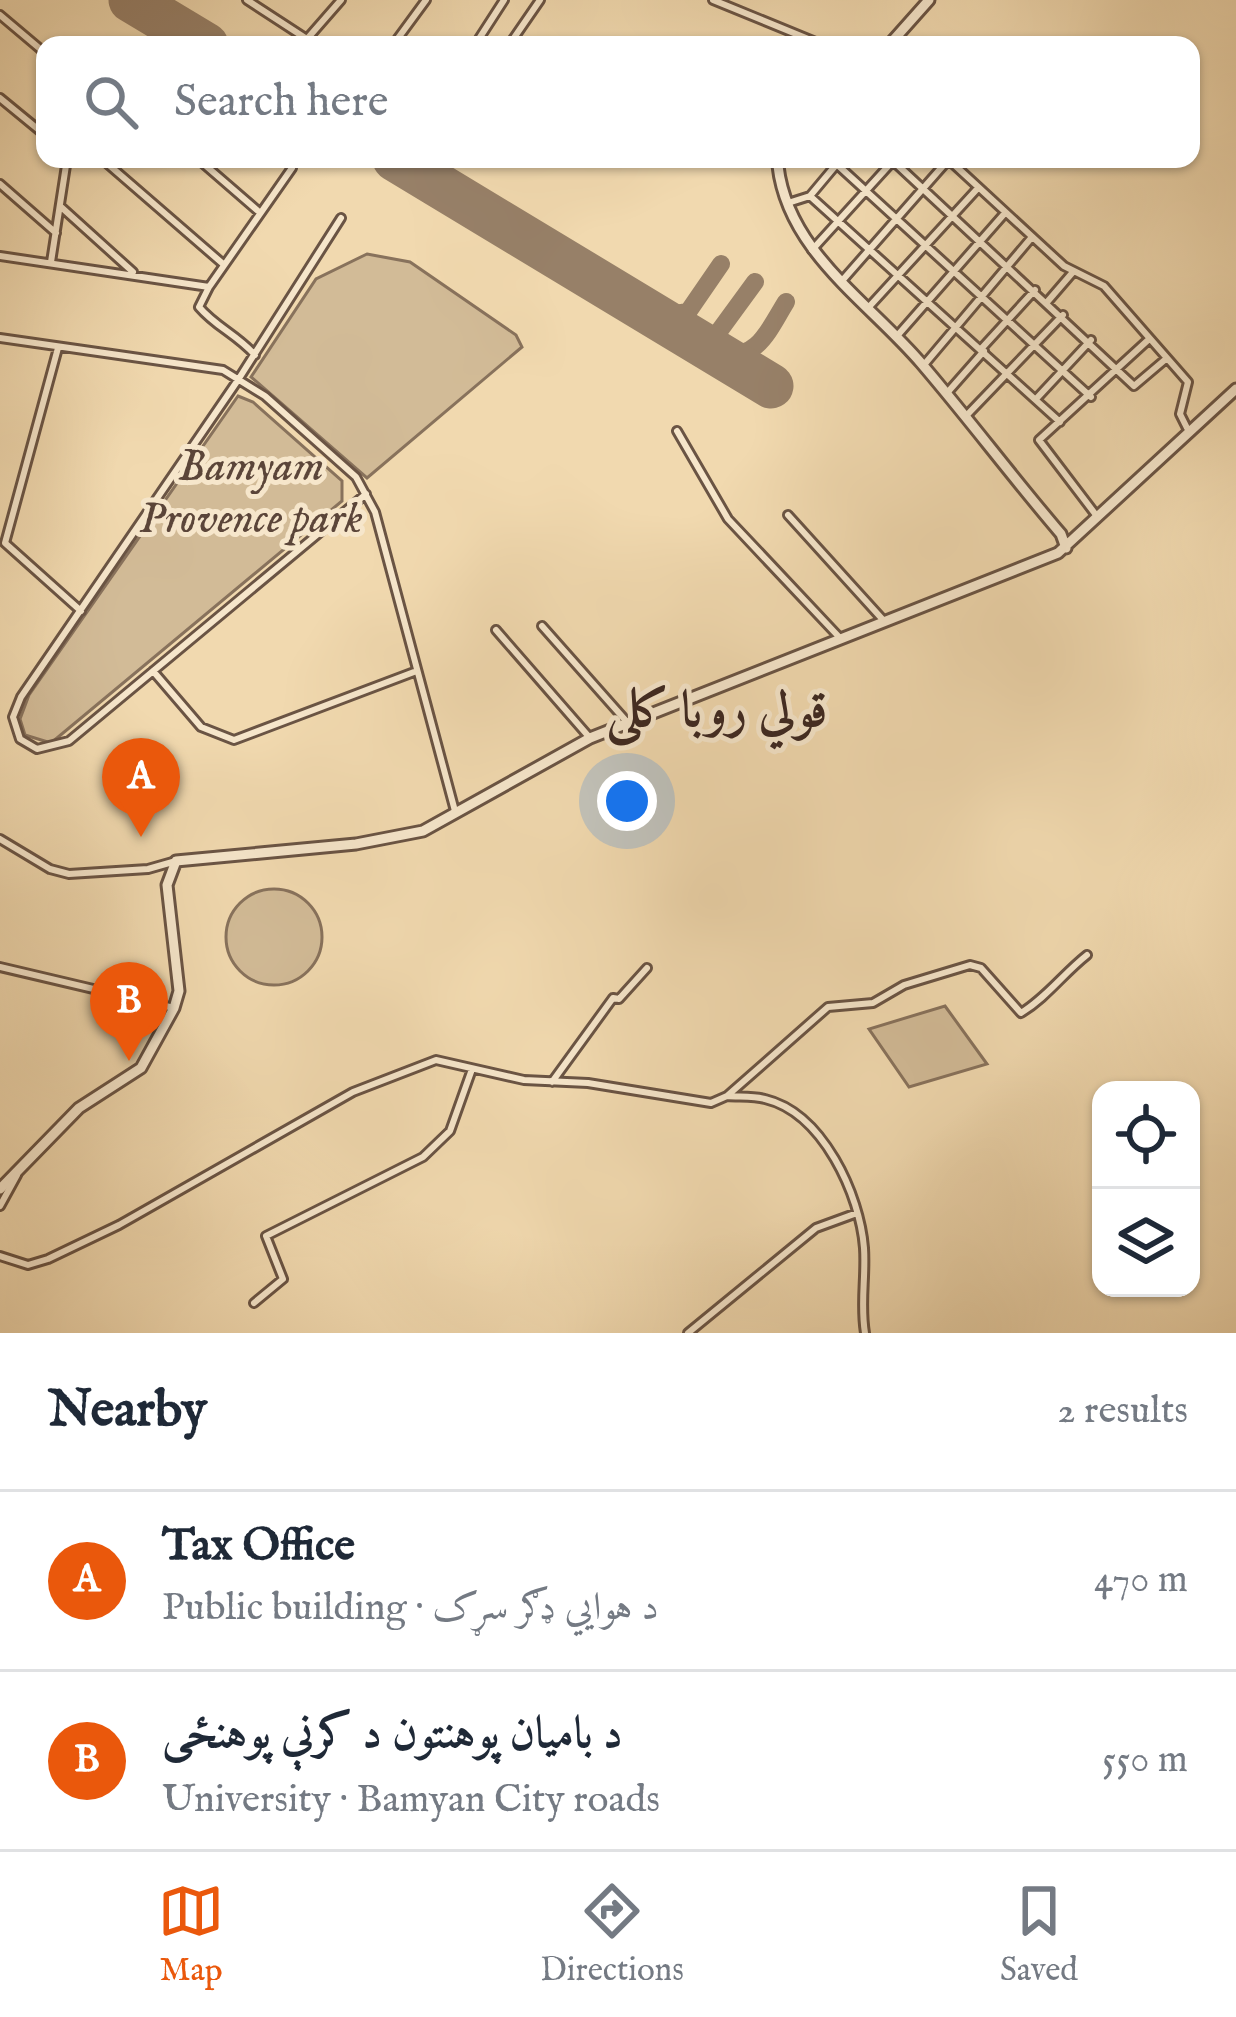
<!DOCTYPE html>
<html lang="en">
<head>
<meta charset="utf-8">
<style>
	:root { --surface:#fff; --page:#f6f6f7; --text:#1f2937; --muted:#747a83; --line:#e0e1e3; --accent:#ea580c }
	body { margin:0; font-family:"IM FELL English",Amiri,serif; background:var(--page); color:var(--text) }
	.controls { position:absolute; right:36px; bottom:36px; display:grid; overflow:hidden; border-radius:24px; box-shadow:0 3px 9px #0004 }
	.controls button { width:108px; height:108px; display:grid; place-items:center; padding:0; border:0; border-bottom:3px solid var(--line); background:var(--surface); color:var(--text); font:60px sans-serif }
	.you { position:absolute; left:627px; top:801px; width:42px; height:42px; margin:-30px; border:9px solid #fff; border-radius:50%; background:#1a73e8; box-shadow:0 0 0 18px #1a73e833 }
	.badge { display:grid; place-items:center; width:78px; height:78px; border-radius:50%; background:var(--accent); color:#fff; font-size:39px; font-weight:700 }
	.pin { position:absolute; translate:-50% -99px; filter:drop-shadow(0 3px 6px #0008) }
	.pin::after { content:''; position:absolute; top:63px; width:42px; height:36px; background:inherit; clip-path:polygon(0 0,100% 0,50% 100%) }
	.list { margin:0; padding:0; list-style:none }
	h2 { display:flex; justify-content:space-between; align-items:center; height:156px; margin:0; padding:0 48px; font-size:51px }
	h2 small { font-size:39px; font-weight:400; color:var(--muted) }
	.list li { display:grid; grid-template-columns:78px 1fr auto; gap:36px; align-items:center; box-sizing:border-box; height:180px; padding:0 48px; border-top:3px solid var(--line) }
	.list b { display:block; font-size:45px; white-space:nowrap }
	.list p { margin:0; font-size:39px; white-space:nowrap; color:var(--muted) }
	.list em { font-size:39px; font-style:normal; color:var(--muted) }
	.icon { flex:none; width:66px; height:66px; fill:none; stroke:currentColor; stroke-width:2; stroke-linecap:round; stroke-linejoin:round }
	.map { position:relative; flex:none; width:1236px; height:1333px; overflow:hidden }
	.search { position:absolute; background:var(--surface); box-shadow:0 3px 9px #0004; left:36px; right:36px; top:36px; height:132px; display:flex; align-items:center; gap:30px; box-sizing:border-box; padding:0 42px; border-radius:24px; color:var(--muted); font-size:45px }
	.sheet { height:516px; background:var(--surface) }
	nav { display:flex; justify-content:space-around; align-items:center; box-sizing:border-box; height:168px; border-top:3px solid var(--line); background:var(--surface); font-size:33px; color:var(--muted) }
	nav a { display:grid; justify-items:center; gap:6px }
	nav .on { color:var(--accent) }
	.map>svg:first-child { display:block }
</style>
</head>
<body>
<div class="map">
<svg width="1236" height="1333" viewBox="0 0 1236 1333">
	<rect width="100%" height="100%" fill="#f1d9af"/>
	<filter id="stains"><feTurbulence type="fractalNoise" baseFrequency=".00167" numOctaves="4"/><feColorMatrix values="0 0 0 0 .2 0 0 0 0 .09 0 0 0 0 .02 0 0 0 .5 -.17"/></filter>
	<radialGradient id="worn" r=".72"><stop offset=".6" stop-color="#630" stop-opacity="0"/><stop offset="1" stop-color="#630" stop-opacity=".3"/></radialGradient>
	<path fill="#d2bb97" stroke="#88725c" stroke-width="3" d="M367 254 410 262 516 335 522 347 367 478 251 377 316 279Z
		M238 396 253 402 342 481V501L51 743 25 735 20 719 29 695Z
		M226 937a48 48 0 1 1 96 0a48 48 0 1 1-96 0Z
		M945 1006 987 1064 909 1087 869 1029Z"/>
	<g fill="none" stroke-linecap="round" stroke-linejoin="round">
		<path stroke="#978068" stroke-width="18" d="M657 317 688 312 721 264
			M689 337 717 334 755 282
			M720 355C758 360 768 331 786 302"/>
		<path stroke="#978068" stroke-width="45" d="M131 0 206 45
			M395 159 771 386"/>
		<g stroke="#6a5444" stroke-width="12">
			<path id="minor" d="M247 0 316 45
				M713 0 823 45
				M0 15 45 53
				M398 38 409 45
				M307 39 341 0
				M393 45 426 0
				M475 45 504 0
				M509 45 540 0
				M0 98 45 135
				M102 159 222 263
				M198 159 258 211
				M831 159 1091 397
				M891 159 1134 386 1167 358
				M948 159 1064 266 1104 286 1188 382 1180 414 1187 428
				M0 184 56 233
				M810 196 1060 422
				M788 203 810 196 841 159
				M60 206 133 272
				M341 218 238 380 21 697 13 717 20 739 37 749 69 741 366 494
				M812 250 892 162
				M0 256 209 287 199 307C216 327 236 334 255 355
				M51 262 67 159
				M841 282 949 159
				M209 287 292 168
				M1048 301 1073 272
				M868 308 978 188
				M897 336 1005 213
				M0 338 223 370 265 396 356 477 375 512 455 811
				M58 348 5 543 81 611
				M981 349 1035 290
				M923 366 1032 237
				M947 393 984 351
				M1036 399 1091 340
				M966 416 1063 315
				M677 431 728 519 840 638
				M788 515 884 621
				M1096 515 1039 440 1147 341
				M542 626 627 722
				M496 630 590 738
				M153 671 201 727 234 740 414 672
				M0 839 50 869 69 874 148 869 176 861
				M0 967 174 1008
				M552 1082 613 998 619 999 647 968
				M727 1096C739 1097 754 1096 765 1099 823 1113 860 1195 864 1248 866 1277 860 1304 865 1333
				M0 1206 17 1175
				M0 1256 28 1265 48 1259 119 1225 353 1092 436 1060 524 1080 588 1083 711 1103 727 1096 828 1007 873 1003 904 985 970 965 981 968 1021 1013C1047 997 1063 974 1087 955
				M254 1303 283 1279 266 1236 423 1157 450 1131 471 1072
				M688 1333 816 1228 857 1213"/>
		</g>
		<g stroke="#6a5444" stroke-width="15">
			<path id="tertiary" d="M889 45 929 0
				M783 159 778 166C788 252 869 302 921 363 969 419 1013 478 1061 534L1066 548
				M0 1189 79 1108 141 1068 174 1008 179 991 167 885 176 861 356 844 423 831 590 738 1058 553 1236 389"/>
		</g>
		<use href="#minor" stroke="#f6e6cb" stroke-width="6"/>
		<use href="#tertiary" stroke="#f6e6cb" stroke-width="9"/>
	</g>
	<g text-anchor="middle" stroke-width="10" stroke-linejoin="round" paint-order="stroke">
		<g font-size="45" font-style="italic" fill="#5b4539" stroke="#f6e6cb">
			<text x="251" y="480">Bamyam<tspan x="251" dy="52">Provence park</tspan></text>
		</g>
		<g font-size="51" font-weight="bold" fill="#3d2821" stroke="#f6e6cb">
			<text x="717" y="726">قولي روبا کلی</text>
		</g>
	</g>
	<rect width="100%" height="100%" filter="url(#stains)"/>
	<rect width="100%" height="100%" fill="url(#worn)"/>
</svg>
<div class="controls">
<button><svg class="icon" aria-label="locate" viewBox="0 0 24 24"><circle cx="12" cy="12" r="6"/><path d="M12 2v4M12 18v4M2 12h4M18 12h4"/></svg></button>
<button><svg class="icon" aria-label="layers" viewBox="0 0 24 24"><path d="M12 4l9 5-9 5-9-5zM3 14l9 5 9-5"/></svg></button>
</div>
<div class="you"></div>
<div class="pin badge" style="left:141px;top:837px">A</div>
<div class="pin badge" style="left:129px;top:1061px">B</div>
<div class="search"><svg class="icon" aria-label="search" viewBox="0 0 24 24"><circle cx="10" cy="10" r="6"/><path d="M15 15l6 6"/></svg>Search here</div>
</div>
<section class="sheet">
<h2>Nearby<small>2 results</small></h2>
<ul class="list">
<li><span class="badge">A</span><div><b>Tax Office</b><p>Public building · د هوايي ډګر سړک</p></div><em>470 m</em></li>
<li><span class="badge">B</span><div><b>د بامیان پوهنتون د کرنې پوهنځی</b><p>University · Bamyan City roads</p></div><em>550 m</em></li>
</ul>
</section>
<nav>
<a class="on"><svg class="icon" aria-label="map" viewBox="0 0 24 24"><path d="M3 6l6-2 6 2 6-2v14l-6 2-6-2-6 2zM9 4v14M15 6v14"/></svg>Map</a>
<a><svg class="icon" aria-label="directions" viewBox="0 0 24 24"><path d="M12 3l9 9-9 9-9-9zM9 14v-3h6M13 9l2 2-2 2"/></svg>Directions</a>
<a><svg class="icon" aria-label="saved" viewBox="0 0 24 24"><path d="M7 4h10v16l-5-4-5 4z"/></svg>Saved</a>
</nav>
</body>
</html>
